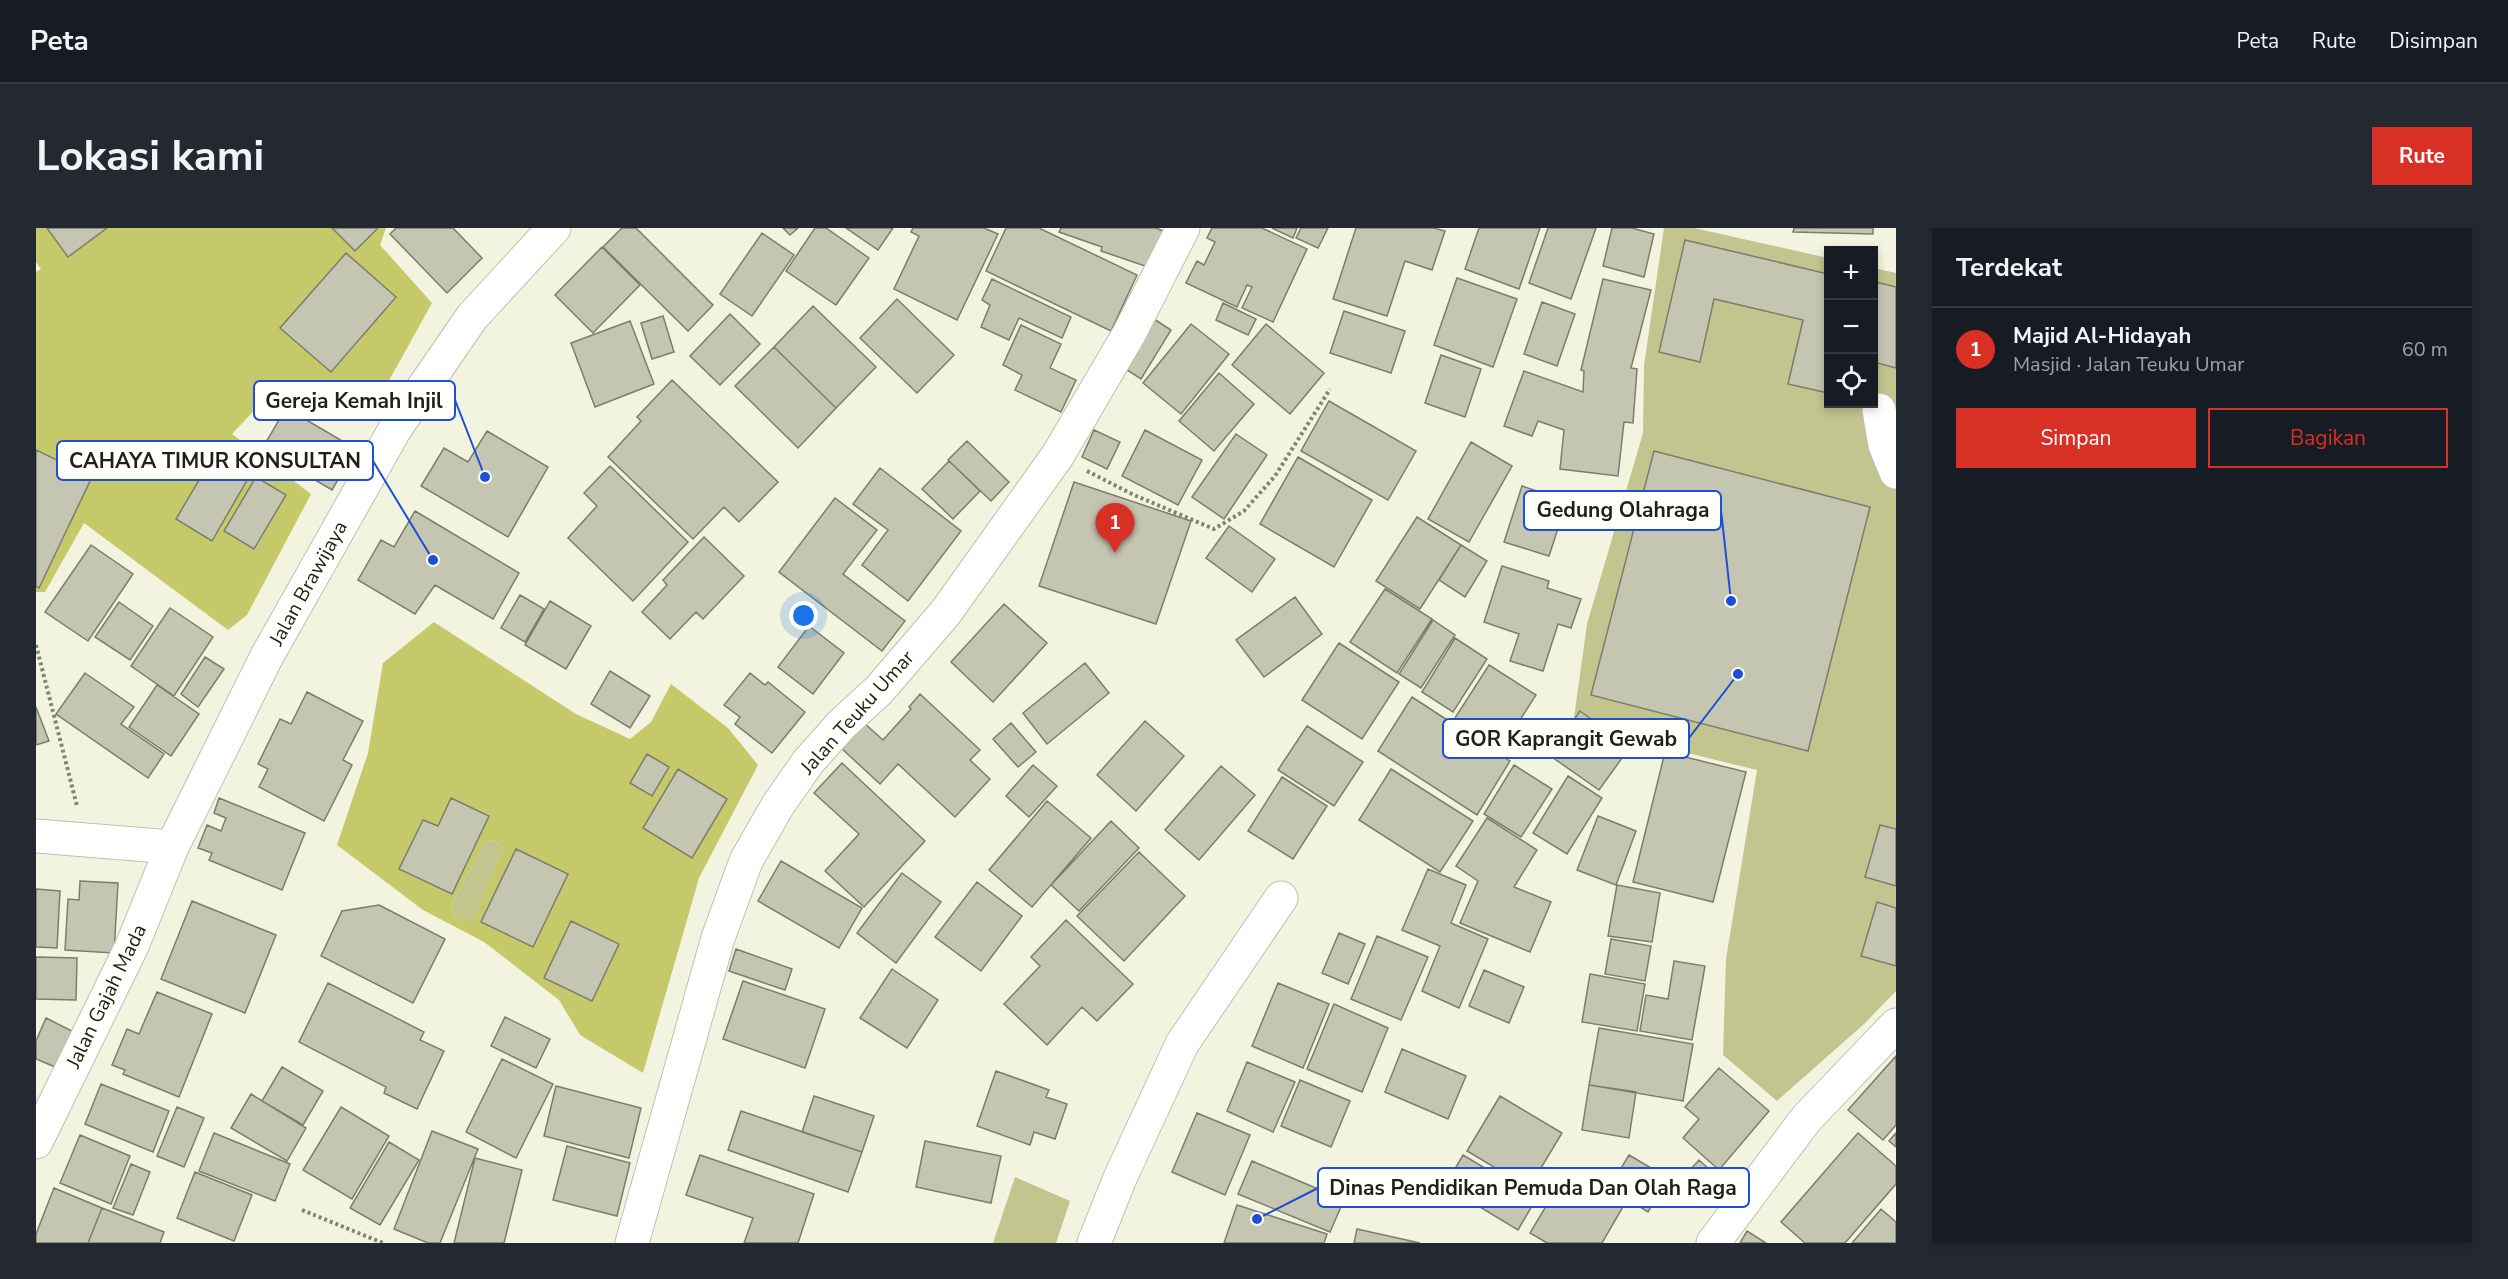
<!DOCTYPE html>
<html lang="id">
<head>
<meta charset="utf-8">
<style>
	:root { --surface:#171b24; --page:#242831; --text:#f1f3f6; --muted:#9ea1a6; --line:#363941; --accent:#d93025 }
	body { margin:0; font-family:"Nunito Sans",sans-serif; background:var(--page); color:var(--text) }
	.controls { position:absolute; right:18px; top:18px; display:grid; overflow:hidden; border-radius:0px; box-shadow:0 3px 9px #0003 }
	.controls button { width:54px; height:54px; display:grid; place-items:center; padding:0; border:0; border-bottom:2px solid var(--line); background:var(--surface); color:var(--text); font:30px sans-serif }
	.you { position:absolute; left:768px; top:388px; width:21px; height:21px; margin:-15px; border:4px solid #fff; border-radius:50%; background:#1a73e8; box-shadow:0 0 0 9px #1a73e833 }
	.badge { display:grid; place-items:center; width:39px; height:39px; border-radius:50%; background:var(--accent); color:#fff; font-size:20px; font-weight:700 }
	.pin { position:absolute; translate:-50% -50px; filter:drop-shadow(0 2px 3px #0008) }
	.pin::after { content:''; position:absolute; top:32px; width:21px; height:18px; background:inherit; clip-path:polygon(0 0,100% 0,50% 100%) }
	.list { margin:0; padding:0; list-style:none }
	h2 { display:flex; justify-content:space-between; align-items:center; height:78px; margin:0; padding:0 24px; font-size:26px }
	h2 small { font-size:20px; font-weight:400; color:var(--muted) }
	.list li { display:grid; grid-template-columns:39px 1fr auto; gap:18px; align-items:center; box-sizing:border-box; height:84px; padding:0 24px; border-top:2px solid var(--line) }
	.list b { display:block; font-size:22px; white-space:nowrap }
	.list p { margin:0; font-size:20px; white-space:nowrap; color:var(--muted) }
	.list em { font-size:20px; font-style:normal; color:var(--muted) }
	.actions { display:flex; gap:12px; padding:18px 24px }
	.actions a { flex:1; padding:14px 0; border:2px solid var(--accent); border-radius:0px; text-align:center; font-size:21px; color:var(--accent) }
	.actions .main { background:var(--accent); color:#fff }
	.icon { flex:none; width:33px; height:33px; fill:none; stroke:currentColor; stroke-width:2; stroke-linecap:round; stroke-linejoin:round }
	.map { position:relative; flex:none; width:1860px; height:1015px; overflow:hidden; border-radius:0px }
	header { display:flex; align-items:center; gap:36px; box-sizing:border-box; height:84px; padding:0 30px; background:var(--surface); border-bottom:2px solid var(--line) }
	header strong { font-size:28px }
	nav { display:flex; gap:33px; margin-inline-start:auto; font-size:21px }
	.intro { display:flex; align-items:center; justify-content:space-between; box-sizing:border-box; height:144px; padding:0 36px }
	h1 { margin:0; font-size:42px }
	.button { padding:15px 27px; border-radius:0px; background:var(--accent); color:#fff; font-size:21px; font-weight:700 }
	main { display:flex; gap:36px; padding:0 36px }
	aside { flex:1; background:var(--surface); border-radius:0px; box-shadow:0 3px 9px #0003 }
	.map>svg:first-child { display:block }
</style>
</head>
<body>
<header>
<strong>Peta</strong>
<nav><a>Peta</a><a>Rute</a><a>Disimpan</a></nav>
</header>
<div class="intro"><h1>Lokasi kami</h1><a class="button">Rute</a></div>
<main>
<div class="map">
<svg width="1860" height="1015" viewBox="0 0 1860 1015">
	<rect width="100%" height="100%" fill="#f2f4df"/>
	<path fill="#c2c58e" d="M1628 0H1658L1792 30V176H1838V40L1860 45V763L1828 796 1741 873 1687 827 1690 731 1721 542 1537 497 1551 396 1607 205 1608 138Z
		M457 612 467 620 437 693 419 690 415 677 449 614Z
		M979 949 1034 973 1020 1015H957Z"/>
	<path fill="#c5c96a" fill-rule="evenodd" d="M0 0H11L32 28 71 0H296L319 23 342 0H350L344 17 396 75 345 167 287 168 246 153 196 206 275 266 211 387 192 402 48 295 9 364H0V358L3 360 56 249 0 222V44L5 41 0 34ZM310 25 360 70 295 144 245 100ZM185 215 221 236 176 312 141 291ZM220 250 250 267 219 321 188 303Z
		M398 394 540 486 594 511 615 494 635 456 692 500 722 537 663 650 607 845 544 807 523 772 448 714 387 682 301 617 332 525 347 435ZM611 526 633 540 616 568 594 555ZM642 541 691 571 656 630 607 600ZM415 570 452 588 416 666 363 641 386 592 402 598ZM457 612 467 620 437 692 419 690 415 677 449 614ZM535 694 583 716 556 773 508 750Z"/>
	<path fill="#c4c6b2" stroke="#7c7e6b" stroke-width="1.5" d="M11 0H71L32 29Z
		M296 0H342L319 23Z
		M360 0H417L446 30 411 65 354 6Z
		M586 0H600L677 77 652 103 567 19Z
		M747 0H762L754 7Z
		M779 0H790L833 30 800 77 750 43Z
		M810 0H857L842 22Z
		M877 0H948L962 6 921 92 858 61 883 8 875 4Z
		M970 0H1003L1101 47 1075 103 950 43Z
		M1025 0H1120L1127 3 1115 40 1065 23 1066 19 1023 4Z
		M1176 0H1226L1271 21 1237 94 1206 80 1216 59 1211 57 1201 79 1150 55 1161 33 1168 37 1179 14 1171 10Z
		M1236 0H1261L1257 10Z
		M1265 0H1292L1282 20 1260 10Z
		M1320 0H1398L1409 3 1396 42 1369 33 1351 88 1297 71Z
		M1443 0H1504L1483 61 1429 41Z
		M1512 0H1560L1535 71 1493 55Z
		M1576 0H1596L1618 6 1608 49 1567 38Z
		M1758 0H1837V6L1757 4Z
		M726 5 758 27 716 88 684 66Z
		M1649 12 1792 46V165L1752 156 1767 92 1678 71 1664 134 1623 124Z
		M566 19 604 57 557 105 519 67Z
		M310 25 360 69 295 144 244 100Z
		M1421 50 1481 71 1457 139 1398 117Z
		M956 51 1035 89 1026 110 983 90 973 112 945 99 954 77 946 72Z
		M1567 51 1615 62 1595 140 1601 141 1597 195 1588 194 1582 248 1524 241 1528 202 1502 193 1496 208 1468 198 1488 143 1547 164 1548 143 1545 142Z
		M1840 54 1860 59V140L1838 134V65Z
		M861 71 918 127 881 165 824 110Z
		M1506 74 1539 86 1521 138 1488 126Z
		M1187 75 1220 91 1212 107 1180 92Z
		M777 78 840 139 800 180 738 119Z
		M1308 83 1369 103 1355 145 1294 125Z
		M694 86 724 116 684 157 654 128Z
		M627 88 638 124 616 131 605 95Z
		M1118 91 1135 102 1105 151 1088 140Z
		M594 93 618 156 559 179 535 115Z
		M1155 96 1193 126 1145 186 1107 155Z
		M1230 96 1288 145 1254 186 1196 137Z
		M985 97 1025 116 1014 140 1040 152 1025 184 979 162 986 147 967 137Z
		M738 119 800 180 762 220 699 158Z
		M1405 127 1445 141 1429 189 1389 175Z
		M1183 145 1218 176 1178 223 1143 193Z
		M636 152 742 254 703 294 688 279 657 311 572 229 605 193 601 189Z
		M1293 173 1380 223 1352 272 1265 223Z
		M250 180 320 221 296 262 226 221Z
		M1058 202 1084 214 1071 241 1046 229Z
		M1109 202 1166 232 1142 277 1086 248Z
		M451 203 512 239 472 309 385 258 408 220 432 234Z
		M1200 206 1231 227 1188 291 1156 269Z
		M931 213 973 254 955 273 912 232Z
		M1435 214 1476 238 1433 314 1392 291Z
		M185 215 221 235 176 313 140 291Z
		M0 222 56 249 3 360 0 358Z
		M1618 223 1834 279 1772 523 1555 467Z
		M1262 229 1336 272 1298 339 1224 296Z
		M913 233 944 263 917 291 886 261Z
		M574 238 652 314 597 373 532 310 561 278 548 265Z
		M844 240 925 303 872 373 826 337 852 302 817 276Z
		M220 249 250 267 218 321 188 303Z
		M1038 254 1155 293 1120 396 1003 358Z
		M1486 258 1531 273 1513 328 1468 314Z
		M799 270 841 302 807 346 869 393 846 423 743 344Z
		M379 283 483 345 457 391 399 357 379 386 322 352 345 312 358 319Z
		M1381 289 1425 317 1384 381 1340 353Z
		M1193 298 1239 331 1216 364 1170 330Z
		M668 309 708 348 667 391 660 384 634 411 606 384 631 357 627 352Z
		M55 317 97 346 52 413 9 384Z
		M1425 317 1451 333 1429 369 1403 352Z
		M1466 338 1513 353 1511 360 1545 371 1535 400 1522 396 1507 443 1474 433 1483 406 1448 394Z
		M1349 361 1396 391 1361 445 1314 414Z
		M484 367 508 381 489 414 465 400Z
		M1259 369 1286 406 1228 449 1200 412Z
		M514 373 555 398 530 441 489 417Z
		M83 374 117 398 94 432 59 409Z
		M968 376 1011 415 957 474 915 434Z
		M134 380 177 409 138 468 95 438Z
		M1397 392 1419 407 1385 460 1363 446Z
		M773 398 808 425 777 466 742 439Z
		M1419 410 1451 431 1417 484 1386 464Z
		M1303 415 1363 454 1326 511 1266 472Z
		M169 429 188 441 162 479 145 466Z
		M1049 435 1073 465 1011 516 987 485Z
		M1453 437 1500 467 1466 520 1419 490Z
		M574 443 614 468 594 500 555 476Z
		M49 445 98 479 85 496 128 526 112 550 20 486Z
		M714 445 729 457 732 454 769 484 736 525 699 496 704 489 688 477Z
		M121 457 163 486 135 528 93 499Z
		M271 464 327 493 307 532 316 537 288 593 223 559 232 541 222 536 244 491 255 496Z
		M884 466 944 522 934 532 954 551 919 589 862 536 844 556 804 519 827 494 847 512 875 481 873 479Z
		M1376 469 1474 533 1441 587 1342 523Z
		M0 479 13 513 0 517Z
		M1544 483 1594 519 1563 562 1513 527Z
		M1109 493 1148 528 1100 583 1061 547Z
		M975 495 1000 524 982 539 957 511Z
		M1271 498 1327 534 1298 578 1242 542Z
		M1629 524 1710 544 1677 674 1597 654Z
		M611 526 633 539 616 568 594 555Z
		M806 535 889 613 828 679 789 643 823 606 778 565Z
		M997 537 1021 558 993 589 970 568Z
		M1478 537 1516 561 1485 609 1448 586Z
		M1185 538 1219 567 1163 632 1129 602Z
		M642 541 691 571 656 630 607 600Z
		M1355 541 1437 593 1404 644 1323 592Z
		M1532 548 1566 570 1531 626 1497 605Z
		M1246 549 1291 578 1257 631 1212 603Z
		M183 570 269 605 246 662 173 632 176 625 162 620 171 597 185 603 190 590 178 585Z
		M415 570 453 588 416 666 363 641 387 592 402 598Z
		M1011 573 1055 610 996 679 953 642Z
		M1562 588 1600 603 1580 657 1541 642Z
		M1451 590 1501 622 1478 659 1515 674 1494 724 1424 695 1442 653 1420 638Z
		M1075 593 1103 620 1043 683 1015 657Z
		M1844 597 1860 601V658L1829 649Z
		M480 621 532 646 497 719 445 694Z
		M1103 624 1149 668 1088 733 1041 688Z
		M745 633 826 680 803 720 722 673Z
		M1392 641 1430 657 1415 695 1452 711 1423 780 1386 763 1404 718 1366 702Z
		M866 645 905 674 860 735 821 705Z
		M44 653 82 655 78 725 29 722 32 671 43 672Z
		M941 654 986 688 945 743 899 709Z
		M1581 657 1624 665 1616 714 1572 708Z
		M0 661 24 663 21 720 0 719Z
		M156 673 240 707 209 785 125 751Z
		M1841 674 1860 680V738L1825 728Z
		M343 677 409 711 377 775 285 728 306 683Z
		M1030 692 1097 756 1061 793 1046 779 1011 817 968 776 1004 738 995 729Z
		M535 693 583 716 556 773 508 750Z
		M1303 705 1329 716 1312 756 1286 745Z
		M1341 708 1392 729 1365 792 1315 771Z
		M1575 711 1615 718 1609 753 1569 746Z
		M700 721 756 741 749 762 693 743Z
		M0 729 41 730 40 772 0 771Z
		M1638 733 1669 738 1656 812 1604 803 1610 767 1632 771Z
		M856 741 902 772 871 820 824 790Z
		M1448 742 1488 759 1473 795 1433 778Z
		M1554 746 1609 756 1601 803 1546 794Z
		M707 753 789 781 769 840 687 811Z
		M292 755 388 804 384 812 408 823 381 881 348 865 350 859 263 814Z
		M1242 755 1293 776 1267 840 1216 818Z
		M121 764 176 786 143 869 87 846 89 842 76 837 91 801 103 806Z
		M1298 776 1352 800 1326 864 1271 841Z
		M469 789 514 811 500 840 455 818Z
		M10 790 36 803 19 839 0 831V813Z
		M1563 800 1657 816 1647 873 1553 857Z
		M1366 821 1430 848 1412 891 1349 864Z
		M1860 828V897L1847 912 1812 882Z
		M466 831 517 856 480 930 430 904Z
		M1211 834 1259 854 1237 904 1191 883Z
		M246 839 287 863 267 897 226 873Z
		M1683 840 1733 883 1683 942 1647 910 1663 891 1649 879Z
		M960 843 1013 862 1010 869 1031 876 1019 911 998 904 994 917 941 898Z
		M1264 852 1314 873 1295 919 1245 898Z
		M65 856 133 883 117 924 49 896Z
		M1553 857 1600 864 1593 910 1546 902Z
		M520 858 605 880 593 930 508 908Z
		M215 866 270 900 251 933 195 900Z
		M778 868 838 888 826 924 766 904Z
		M1464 868 1526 905 1493 960 1431 923Z
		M141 879 168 890 148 939 121 928Z
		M305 879 353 908 316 971 267 942Z
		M705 883 826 924 812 964 692 922Z
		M1161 885 1214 907 1189 967 1136 944Z
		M396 903 442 921 404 1015H392L358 1001Z
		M178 905 254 936 239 973 163 943Z
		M1822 905 1860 938V956L1809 1015H1769L1745 994Z
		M1860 905V919L1853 913Z
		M44 907 94 928 75 976 24 955Z
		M889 913 965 928 955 975 880 959Z
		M353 914 383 932 344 997 314 980Z
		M531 918 594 935 581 988 517 972Z
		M664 927 778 966 762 1015H708L717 990 650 967Z
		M1427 927 1500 971 1482 1002 1409 958Z
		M1593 927 1632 950 1612 984 1573 960Z
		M439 930 486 942 468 1015H418Z
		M1663 932 1682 949 1672 961 1652 944Z
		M1216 933 1308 972 1294 1004 1202 966Z
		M95 936 114 944 97 987 77 980Z
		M1531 943 1588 977 1566 1015H1511L1494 1005Z
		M159 944 216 967 198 1013 141 990Z
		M18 960 66 980 52 1015H0V1006Z
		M1201 977 1291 1006 1288 1015H1188Z
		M66 980 128 1004 124 1015H52Z
		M1845 981 1860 994V1015H1816Z
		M1321 1001 1384 1015H1318Z
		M1711 1003 1730 1015H1704Z"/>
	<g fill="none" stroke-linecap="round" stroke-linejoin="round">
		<g stroke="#bfc1ad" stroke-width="35">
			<path id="minor" d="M1843 182 1849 217 1860 244
				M596 1015 682 710 710 633 742 577 772 534 806 496 843 462 910 384 1022 227 1093 106 1147 0
				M1058 1015 1084 950 1146 816 1245 670"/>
		</g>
		<g stroke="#bfc1ad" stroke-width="35">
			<path id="major" d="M0 608 136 619
				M0 914 96 718 136 619 231 428 359 201 436 89 518 0
				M1677 1015 1770 891 1860 797"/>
		</g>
		<path stroke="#818375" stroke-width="4" stroke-dasharray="3 3" stroke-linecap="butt" d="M1051 243 1098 267 1178 301 1208 283 1239 248 1294 161
			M0 417 41 578
			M266 982 347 1015"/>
		<use href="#minor" stroke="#fff" stroke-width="33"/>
		<use href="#major" stroke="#fff" stroke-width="33"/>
	</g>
	<g text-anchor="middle" stroke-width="6" stroke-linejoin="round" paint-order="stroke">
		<g font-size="20" fill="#1f2019" stroke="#fffffb">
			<text transform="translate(272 355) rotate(-61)" y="7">Jalan Brawijaya</text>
			<text transform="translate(821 484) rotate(-48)" y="7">Jalan Teuku Umar</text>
			<text transform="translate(70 768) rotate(-64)" y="7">Jalan Gajah Mada</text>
		</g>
	</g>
	<path fill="none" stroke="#1d4ed8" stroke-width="2" d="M449 249L419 172M397 332L337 233M1695 373L1685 282M1702 446L1653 510M1221 991L1282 960"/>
	<g fill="#1d4ed8" stroke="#fffffb" stroke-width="2">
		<circle cx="449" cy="249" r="6"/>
		<circle cx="397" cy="332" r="6"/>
		<circle cx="1695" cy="373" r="6"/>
		<circle cx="1702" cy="446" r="6"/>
		<circle cx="1221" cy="991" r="6"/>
	</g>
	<g fill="#fffffb" stroke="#1d4ed8" stroke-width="2">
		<rect x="218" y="153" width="201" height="39" rx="6"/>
		<rect x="21" y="213" width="316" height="39" rx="6"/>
		<rect x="1488" y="263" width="197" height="39" rx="6"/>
		<rect x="1407" y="491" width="246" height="39" rx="6"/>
		<rect x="1282" y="940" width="431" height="39" rx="6"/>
	</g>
	<g font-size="21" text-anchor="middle" font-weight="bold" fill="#1f2019">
		<text x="318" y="180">Gereja Kemah Injil</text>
		<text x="179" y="240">CAHAYA TIMUR KONSULTAN</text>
		<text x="1587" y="289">Gedung Olahraga</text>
		<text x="1530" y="518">GOR Kaprangit Gewab</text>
		<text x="1497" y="967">Dinas Pendidikan Pemuda Dan Olah Raga</text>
	</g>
</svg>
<div class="controls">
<button>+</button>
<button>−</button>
<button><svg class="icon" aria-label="locate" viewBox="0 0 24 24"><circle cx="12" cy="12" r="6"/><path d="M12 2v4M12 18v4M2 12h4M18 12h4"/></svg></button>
</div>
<div class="you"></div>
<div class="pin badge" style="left:1079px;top:325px">1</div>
</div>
<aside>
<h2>Terdekat<small></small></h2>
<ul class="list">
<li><span class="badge">1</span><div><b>Majid Al-Hidayah</b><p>Masjid · Jalan Teuku Umar</p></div><em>60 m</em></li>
</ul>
<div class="actions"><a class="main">Simpan</a><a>Bagikan</a></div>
</aside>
</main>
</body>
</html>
